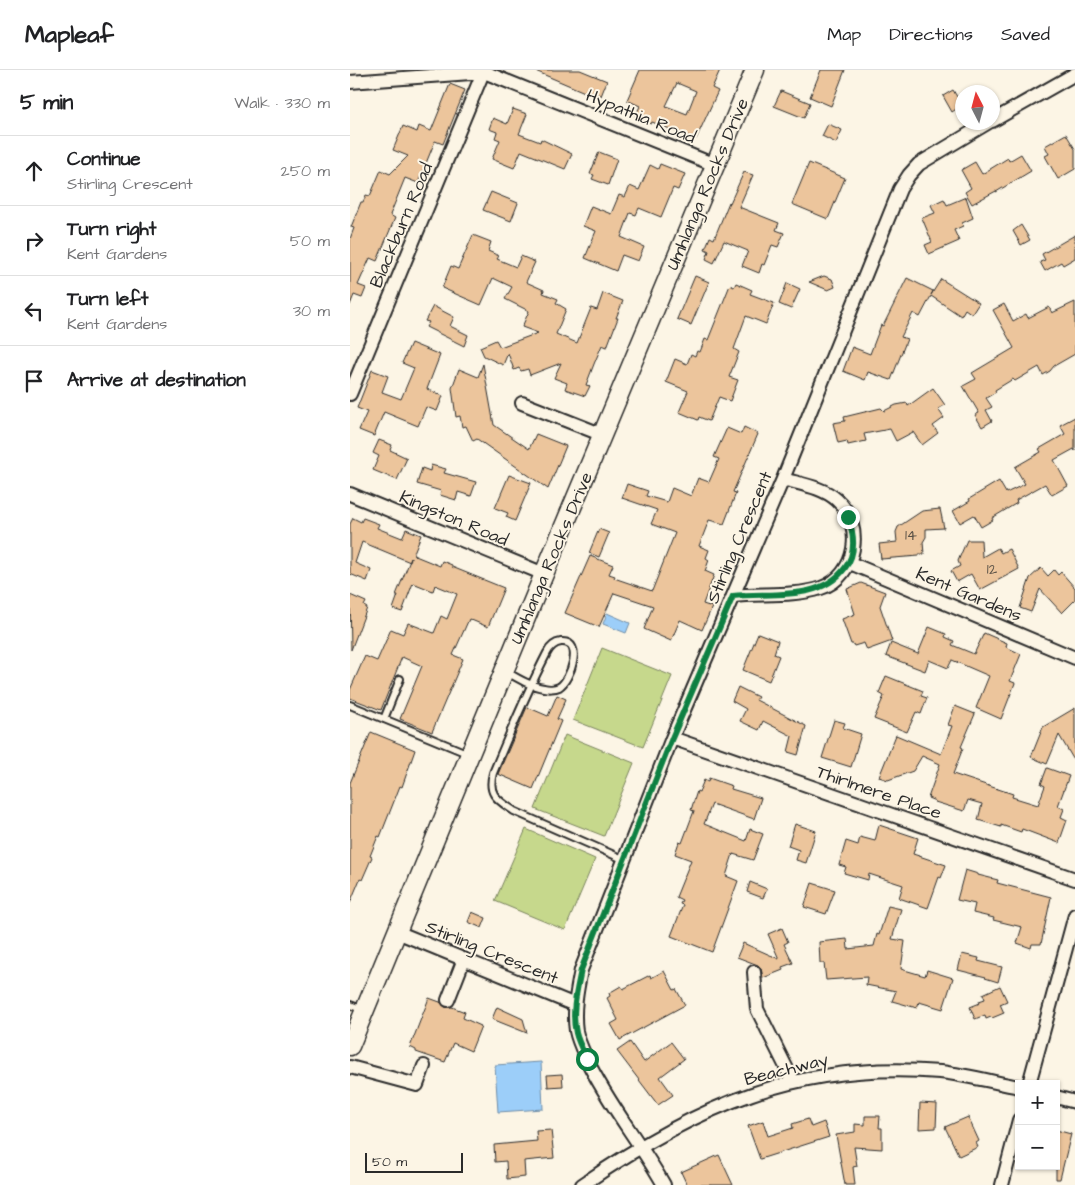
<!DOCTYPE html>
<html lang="en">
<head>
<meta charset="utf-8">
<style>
	:root { --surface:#fff; --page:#f6f6f6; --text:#202124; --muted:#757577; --line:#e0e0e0 }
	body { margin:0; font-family:"Architects Daughter",sans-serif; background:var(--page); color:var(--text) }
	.controls { position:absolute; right:15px; bottom:15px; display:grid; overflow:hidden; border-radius:0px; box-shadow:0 1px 4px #0004 }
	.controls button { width:45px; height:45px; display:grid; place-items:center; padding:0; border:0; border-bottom:1px solid var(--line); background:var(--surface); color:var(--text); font:25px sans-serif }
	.compass { position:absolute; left:605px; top:15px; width:45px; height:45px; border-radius:50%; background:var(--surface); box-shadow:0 1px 4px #0004; rotate:354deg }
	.scale { position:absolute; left:15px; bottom:12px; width:98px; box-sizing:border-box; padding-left:5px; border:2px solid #2b2b2b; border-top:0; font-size:14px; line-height:18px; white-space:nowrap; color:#2b2b2b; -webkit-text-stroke:4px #fcf5e5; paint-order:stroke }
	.stop { position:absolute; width:15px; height:15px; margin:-11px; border:4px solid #0b8043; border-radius:50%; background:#fff }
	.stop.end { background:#0b8043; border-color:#fff; box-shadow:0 1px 5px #0008 }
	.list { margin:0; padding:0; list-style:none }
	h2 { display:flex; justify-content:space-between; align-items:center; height:65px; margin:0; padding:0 20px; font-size:21px }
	h2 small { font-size:16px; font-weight:400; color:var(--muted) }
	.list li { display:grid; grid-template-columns:32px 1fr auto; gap:15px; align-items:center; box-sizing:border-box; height:70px; padding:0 20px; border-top:1px solid var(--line) }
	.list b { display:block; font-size:19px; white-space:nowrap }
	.list p { margin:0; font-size:16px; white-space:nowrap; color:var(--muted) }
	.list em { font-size:16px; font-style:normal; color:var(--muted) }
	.icon { flex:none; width:28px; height:28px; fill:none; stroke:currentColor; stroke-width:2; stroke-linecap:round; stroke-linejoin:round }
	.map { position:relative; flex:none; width:725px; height:1115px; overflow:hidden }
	header { display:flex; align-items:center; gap:30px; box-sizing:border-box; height:70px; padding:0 25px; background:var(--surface); border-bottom:1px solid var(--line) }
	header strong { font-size:24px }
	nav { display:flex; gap:28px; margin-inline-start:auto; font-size:18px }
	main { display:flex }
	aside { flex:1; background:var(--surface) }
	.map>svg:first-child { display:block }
</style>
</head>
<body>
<header>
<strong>Mapleaf</strong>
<nav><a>Map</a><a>Directions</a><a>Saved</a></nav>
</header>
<main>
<aside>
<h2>5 min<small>Walk · 330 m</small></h2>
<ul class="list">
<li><svg class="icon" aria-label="ahead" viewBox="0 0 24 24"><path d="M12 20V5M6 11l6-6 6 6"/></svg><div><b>Continue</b><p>Stirling Crescent</p></div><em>250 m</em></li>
<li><svg class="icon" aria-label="right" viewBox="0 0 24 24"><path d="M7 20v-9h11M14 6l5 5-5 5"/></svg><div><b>Turn right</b><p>Kent Gardens</p></div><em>50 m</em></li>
<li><svg class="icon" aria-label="left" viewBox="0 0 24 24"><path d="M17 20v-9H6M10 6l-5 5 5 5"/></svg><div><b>Turn left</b><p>Kent Gardens</p></div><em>30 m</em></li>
<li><svg class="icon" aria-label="arrive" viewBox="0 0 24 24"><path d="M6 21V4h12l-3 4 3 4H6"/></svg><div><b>Arrive at destination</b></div></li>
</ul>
</aside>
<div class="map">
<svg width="725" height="1115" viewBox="0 0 725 1115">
	<rect width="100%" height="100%" fill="#fcf5e5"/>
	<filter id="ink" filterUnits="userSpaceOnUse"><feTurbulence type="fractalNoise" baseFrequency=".02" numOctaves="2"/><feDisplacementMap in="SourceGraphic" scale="10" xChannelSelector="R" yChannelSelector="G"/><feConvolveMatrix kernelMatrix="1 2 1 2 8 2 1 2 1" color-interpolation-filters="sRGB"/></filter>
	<g filter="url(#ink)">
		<path fill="#c6d88c" stroke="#78825c" d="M252 578 322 606 293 677 223 650Z
			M215 665 284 693 254 766 185 739Z
			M176 759 245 789 215 860 145 831Z"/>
		<path fill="#9ccef9" stroke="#6f8da7" d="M257 543 280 553 276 563 253 554Z
			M191 992 193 1039 148 1042 145 995Z"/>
		<path fill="#ecc59c" stroke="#2b2b2b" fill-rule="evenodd" d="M183 0H230L257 11 251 26 246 23 244 26Z
			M290 0H370L362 18 368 21 346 69 302 52 301 54 285 47 290 36 277 30ZM327 13 346 21 337 44 316 36Z
			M471 0H495L481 36 460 27Z
			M100 14 115 20 93 74 85 71 68 113 55 108 40 145 45 148 27 191 20 188 8 215 16 218 12 228 4 225 0 235V169L4 158 1 157 11 132H13L16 125 20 126 31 100 40 104 58 86 43 80 53 56 67 62 69 56 81 61Z
			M603 20 612 35 602 42 593 26Z
			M431 21 460 33 454 48 424 36Z
			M163 39 177 44 169 64 190 72 191 69 222 84 215 99 171 81 164 98 142 89 150 70 145 68 147 62 139 59 143 48 157 54Z
			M478 54 492 60 486 73 472 66Z
			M716 64 725 79V99L708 109 695 86 699 84 695 76Z
			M249 82 267 89 258 115 242 109 244 105 240 104Z
			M671 84 681 101 646 122V121L622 134 615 122 621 118 611 100 625 92 632 104 658 88 659 91Z
			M459 93 495 108 478 149 442 134Z
			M310 94 335 104 328 120 323 118 311 147 289 138 286 145 280 143 271 167 294 177 288 191 272 185 266 201 235 188 246 161 233 156 241 136 261 144 269 125 275 127 280 116 289 120 300 95 308 99Z
			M394 102 403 105 389 137 429 153 426 160 434 163 428 177 422 175 414 195 412 194 409 203 392 196 398 181 374 171 364 193 356 189 359 181 355 179 360 167 364 169 379 132 380 133Z
			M141 122 168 133 161 151 133 140Z
			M616 127 623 148 612 153 613 156 604 160 609 171 579 184 575 175 582 172 572 148 585 143 581 135 594 129 597 135Z
			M671 155 680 170 671 175 663 161Z
			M123 165 141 172 138 181 149 186 147 189 166 197 171 186 185 192 176 212 194 220 193 223 208 229 206 233 216 239 206 264 227 273 241 238 247 240 253 223 273 231 266 248H268L257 277 252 275 244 294 236 315 240 316 235 326 215 319 217 313 204 308 211 293 180 305 178 299 171 301 169 298 164 300 158 283 153 295 134 286 130 277 146 270 150 277 188 263 172 257 179 241 155 229 162 217 143 208 131 235 92 218 101 196 108 199Z
			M725 165V188L713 195 711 192 695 201 690 192 695 190 692 184Z
			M345 206 359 212 341 255 327 249Z
			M474 206 482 209 485 217 478 220 459 212Z
			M557 208 583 221 581 225 591 209 629 233 622 244 615 239 611 246 581 226 570 247 563 243 551 267 557 269 541 310 518 302 515 310 493 301 502 277 520 284 531 255 533 256Z
			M386 213 402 220 400 224 424 233 416 254 396 246 384 279 389 282 379 307 388 310 380 331 369 327 359 351 349 347 348 350 329 342 338 321 316 312 325 289 337 294 341 284 345 286 347 281 350 282 355 269 358 270 380 215 384 217Z
			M437 213 450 219 441 239 429 234Z
			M725 232V284L704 296 700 301 693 305 689 297 665 311 663 309 645 320 646 322 636 328 642 337 636 340 642 351 632 357 625 345 629 343 613 316 626 309 622 303 664 278 643 240 654 234 663 251 676 244 678 248 699 237 702 243Z
			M83 236 104 247 100 256 118 265 114 276 76 257 79 252 75 251Z
			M61 273 90 285 77 319 93 326 87 341 76 337 68 356 34 342 24 366 9 360 17 342 7 338 22 300 38 306 32 322 51 329 64 298 52 293Z
			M133 294 144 355 179 379 186 364 216 376 198 419 127 369 123 371 116 356 112 357 110 346 106 347 102 318 109 299 128 307Z
			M583 318 595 335 588 339 594 348 583 356 588 363 572 375 563 362 546 371 540 359 514 364 516 371 498 375 497 371 488 373 483 353 495 351 494 347 531 338 534 341 546 335 557 333 558 336Z
			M725 347V381L724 379 704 390 718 416 702 425 695 414 666 430 667 433 642 448 643 450 631 457 624 445 610 453 603 441 620 431 619 429 649 411 656 423 675 414 665 397 691 382 689 379 715 364 710 355Z
			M394 357 408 364 383 422 386 423 374 454 359 450 349 476 359 480 356 488 359 490 355 501 364 505 353 534 362 537 352 560 330 550 321 571 294 559 303 536 264 523 249 557 215 543 240 486 263 495 259 504 265 506 264 508 302 521 325 463 301 454 307 440 272 428 277 414 298 421 296 426 317 432 322 418 341 426 348 408 359 412 369 389 364 387 377 358 391 364Z
			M29 370 42 375 40 380 57 388 47 410 23 400 29 386 23 383Z
			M81 395 96 399 94 403 126 412 121 426 108 422 106 430 90 425 91 421 67 414 72 398 80 401Z
			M159 405 181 413 165 451 156 447 158 443 145 438Z
			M590 439 594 458 576 459V467L573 472 574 484H569V486L531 489 529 474 547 472 546 462 548 457 572 441Z
			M3 448 11 452 13 448 29 454 27 458 52 468 56 459 71 465 63 485 90 496 92 491 102 495V497L154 518 138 557 119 549 103 585 113 589 82 662 50 649 72 596 52 587 31 640 0 628V620L15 586 27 591 41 559 53 564 58 553 84 563 91 546 97 549 107 524 85 515 83 521 63 513 52 542 43 539 48 525H46L61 488 60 492 12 472 5 493 21 500 17 511 0 504V454Z
			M249 459 259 463 249 487 239 483Z
			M617 470H631L632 487 648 478 651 483 659 479 669 499 630 520 621 504 607 512 601 501 610 496 608 491Z
			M691 498 698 506 704 500 708 505 711 502 725 518V530L712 543 690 519 681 542 670 538 680 508Z
			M511 513 535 522 530 536 542 571 517 580 514 573 504 576 503 574H501L492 549 505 544 497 519Z
			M0 525 16 532 14 536 17 538 1 580Z
			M579 557 596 564 595 567 604 571 602 575 624 584 634 563 657 573 656 577 671 584 660 611 665 613 651 649 626 638 639 606 602 590 598 598 579 590 575 601 536 586 541 573 568 584Z
			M408 563 428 571 424 584 429 586 419 611 393 600Z
			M536 606 573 621 571 626 577 628 571 644 566 642 557 662 524 649 534 626 529 623Z
			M388 617 408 627 406 630 456 656 448 685 438 682 442 666 413 651 409 660 390 651 396 639 382 631Z
			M207 625 216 629 207 649 211 651 183 719 148 704 177 637 198 646Z
			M605 636 625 644 611 677 613 678 603 704 663 724 662 727 688 735 695 716 691 714 697 698 719 706 708 736 714 739 711 747 717 750 709 773 672 759 671 762 651 755V757L628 750 632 734 618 730 614 741 585 732V731L578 728 590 694 572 686 563 701 538 710 529 707 546 665 591 684 602 656 598 655Z
			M725 638V692L709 665 697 694 681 687 693 657Z
			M484 650 495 653 493 658 511 664 501 697 472 688Z
			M21 662 65 680 52 717 50 716 30 767 28 766 20 786 22 787 12 810 10 809 0 833V713Z
			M359 708 382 716 381 719 411 728 404 749 362 734 354 754 396 771 400 759 413 764 403 790 383 784 376 806 388 811 362 882 321 866 333 835 330 834 332 830 326 827 341 790 325 784 329 772 332 773 344 741 341 740 347 721 349 722 354 710 358 712Z
			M445 754 466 761 456 793 446 790 449 780 438 776Z
			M529 755 568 768 563 784 596 795 591 808 589 807 578 838 549 828 553 815 519 804 518 810 494 803 496 797 489 795 496 771 508 775 510 767 525 771Z
			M615 800 628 804V805L648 810 647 813 701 827 691 874H682L681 878 667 873 672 857 643 850 644 848 623 843 625 834 607 830Z
			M400 812 417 819 413 828 397 822Z
			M462 813 485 820 476 844 454 837Z
			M538 836 551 839 542 869 555 871 551 899 575 906 577 900 603 908 593 939 569 932 567 938 542 931 546 921 516 915 517 907 476 910 474 893H470L469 872 497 869 498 879 524 876 527 864 529 865Z
			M122 842 136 848 132 858 118 852Z
			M432 858 438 872 434 874 443 893 432 897 433 900 413 908 411 898 408 895 387 887 393 873 429 889 418 864Z
			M612 884 629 888 628 891 652 897 648 912 635 908 636 907 608 900Z
			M314 901 324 920 326 919 335 935 270 970 261 954 268 950 257 928 260 926 259 923 271 916 273 919 300 905 301 908Z
			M650 916 657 931 650 934 654 943 642 948 641 947 636 949 635 945 625 949 620 937 630 933 629 931 635 929 633 924Z
			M79 928 90 932 95 937H102L115 942 113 948 131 956 121 981 103 973 95 992 66 982V980L60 977Z
			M147 937 173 949 177 963 142 949Z
			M280 972 294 992 321 972 334 989 310 1007 323 1025 308 1035 267 981Z
			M212 1004 213 1016 198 1017 197 1005Z
			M570 1033 587 1034 586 1058 569 1059Z
			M515 1046H530L529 1058H532V1079L504 1077 507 1096 503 1097 505 1115H495L486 1065 505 1062V1054L515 1055Z
			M618 1047 629 1071 626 1073 628 1077 609 1086 595 1057Z
			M458 1049 461 1057 474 1052 479 1067 410 1089 398 1056 413 1051 418 1066 443 1058 442 1054Z
			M201 1060 204 1088 174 1091 175 1107 157 1109 156 1091 145 1092 144 1075 187 1071 186 1061Z
			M706 1060 721 1064 710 1109H706Z
			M369 1085 383 1115H337L331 1102Z"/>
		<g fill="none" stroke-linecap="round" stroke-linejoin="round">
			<g stroke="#2b2b2b" stroke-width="10">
				<path id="service" d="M155 601C167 608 180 616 194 618 198 619 205 619 209 617 220 611 235 570 211 572 204 573 200 577 197 583 177 622 160 662 143 703 137 725 148 730 164 741L273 789
					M0 635 119 684
					M34 649 50 609
					M0 935 14 940"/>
			</g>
			<g stroke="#2b2b2b" stroke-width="16">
				<path id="minor" d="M0 12 134 2 365 95
					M642 51 725 4
					M0 324 134 0
					M172 333 253 365
					M0 424 194 504
					M500 493 725 588
					M383 526C412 523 443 527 471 518 507 506 515 455 487 430 473 417 450 414 433 409
					M322 668 725 809
					M47 862 225 935
					M404 902 407 939 443 1011
					M98 930 114 889
					M0 997 67 1015 74 996
					M679 1014 725 845
					M706 1027 725 1032
					M232 1115C346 1036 449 990 590 1002 617 1005 643 1012 669 1017
					M314 1115C290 1072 258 1034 237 990 233 981 228 971 226 961 223 940 227 920 231 900L322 668 433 409 550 119 559 105 569 94 639 52
					M652 1115 669 1050"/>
			</g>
			<g stroke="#2b2b2b" stroke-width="21">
				<path id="secondary" d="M0 976 194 504 405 0"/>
			</g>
			<use href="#service" stroke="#fcf5e5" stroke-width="6"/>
			<use href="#minor" stroke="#fcf5e5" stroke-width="12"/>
			<use href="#secondary" stroke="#fcf5e5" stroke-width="18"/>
		</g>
	</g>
	<g fill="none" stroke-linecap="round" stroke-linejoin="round" filter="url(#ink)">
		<path stroke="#0b8043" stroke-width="6" d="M237 989C233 981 228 972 226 963 221 942 227 920 231 900L322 668 383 526C421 522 470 532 495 498 507 483 504 464 498 447"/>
	</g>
	<g text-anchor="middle" stroke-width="4" stroke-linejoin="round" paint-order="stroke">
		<g font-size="15" fill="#5b5247">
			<text x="561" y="470">14</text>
			<text x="642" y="504">12</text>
		</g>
		<g font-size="18" fill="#2b2b2b" stroke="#fcf5e5">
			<text transform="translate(291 46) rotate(22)" y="6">Hypathia Road</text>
			<text transform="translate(357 114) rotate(-67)" y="6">Umhlanga Rocks Drive</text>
			<text transform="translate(51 155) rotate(-67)" y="6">Blackburn Road</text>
			<text transform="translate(104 448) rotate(23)" y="6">Kingston Road</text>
			<text transform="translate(389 467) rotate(-67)" y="6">Stirling Crescent</text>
			<text transform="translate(201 488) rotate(-67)" y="6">Umhlanga Rocks Drive</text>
			<text transform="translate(619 524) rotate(23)" y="6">Kent Gardens</text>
			<text transform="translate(529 722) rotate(19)" y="6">Thirlmere Place</text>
			<text transform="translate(142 882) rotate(22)" y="6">Stirling Crescent</text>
			<text transform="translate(436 999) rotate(-14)" y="6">Beachway</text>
		</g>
	</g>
</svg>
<div class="controls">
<button>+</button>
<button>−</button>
</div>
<svg class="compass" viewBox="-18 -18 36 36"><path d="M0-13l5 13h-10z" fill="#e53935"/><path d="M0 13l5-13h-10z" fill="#757577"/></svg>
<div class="scale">50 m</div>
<div class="stop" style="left:237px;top:989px"></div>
<div class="stop end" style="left:498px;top:447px"></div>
</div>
</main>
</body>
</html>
